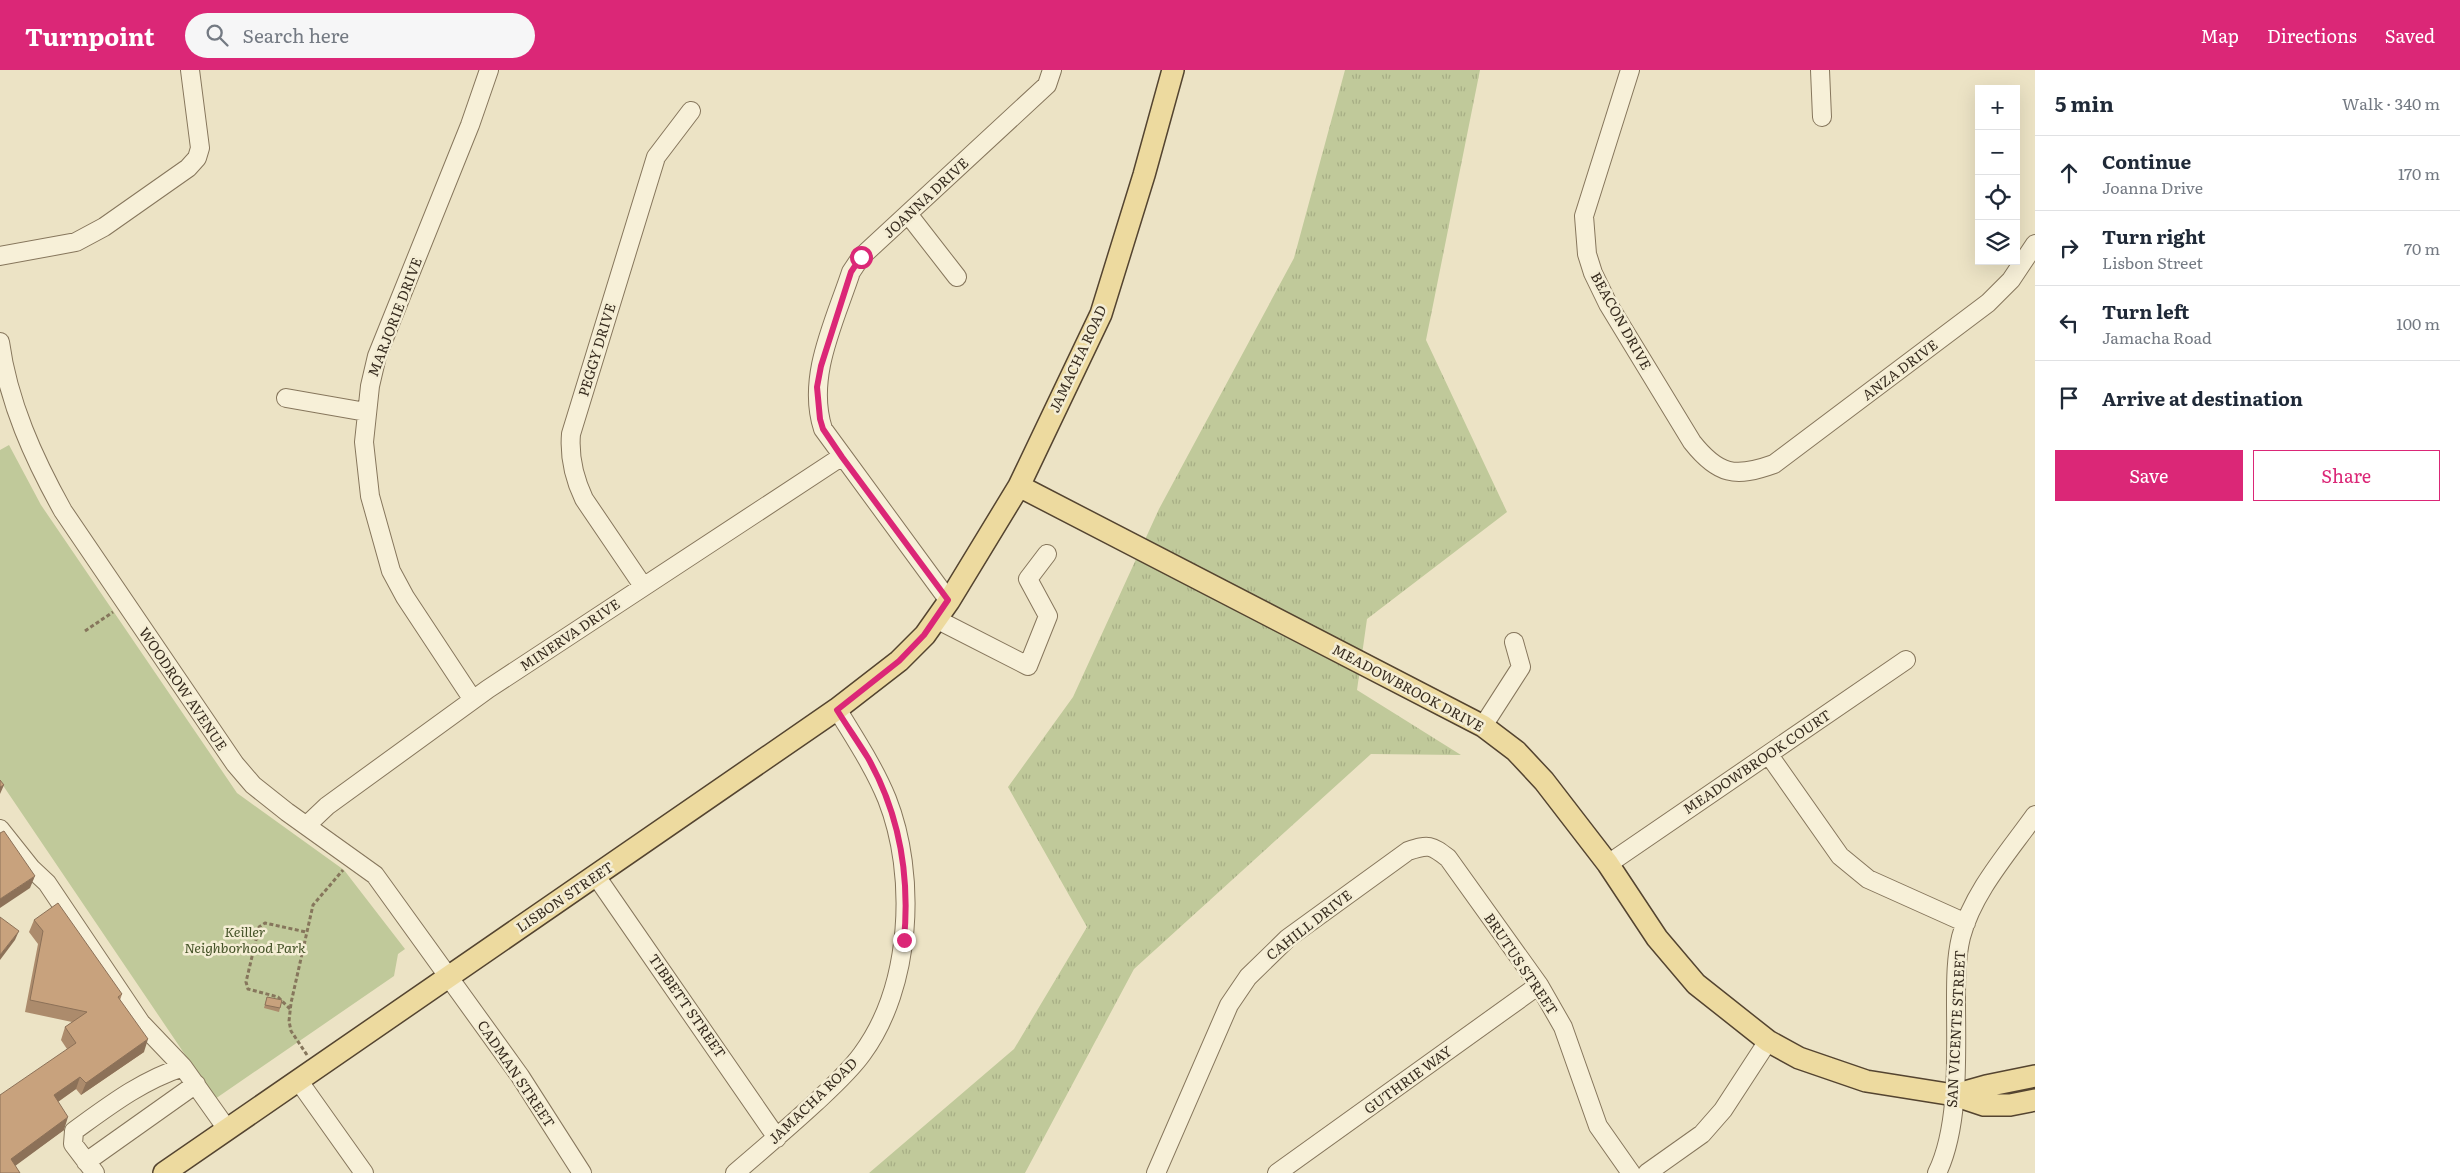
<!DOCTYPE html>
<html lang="en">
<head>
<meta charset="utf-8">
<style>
	:root { --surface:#fff; --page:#f6f6f7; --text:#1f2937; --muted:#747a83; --line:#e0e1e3; --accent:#db2777 }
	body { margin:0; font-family:Literata,serif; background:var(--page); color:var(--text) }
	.controls { position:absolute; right:15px; top:15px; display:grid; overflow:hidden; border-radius:0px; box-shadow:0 5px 20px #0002 }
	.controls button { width:45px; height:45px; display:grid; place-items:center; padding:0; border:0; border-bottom:1px solid var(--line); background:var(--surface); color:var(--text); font:25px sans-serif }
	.stop { position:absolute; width:15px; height:15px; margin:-11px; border:4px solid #db2777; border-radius:50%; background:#fff }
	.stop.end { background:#db2777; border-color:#fff; box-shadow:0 1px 5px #0008 }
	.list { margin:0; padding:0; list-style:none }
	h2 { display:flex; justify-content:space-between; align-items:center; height:65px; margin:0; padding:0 20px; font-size:21px }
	h2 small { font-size:16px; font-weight:400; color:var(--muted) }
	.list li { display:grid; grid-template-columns:32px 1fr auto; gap:15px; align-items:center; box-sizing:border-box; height:75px; padding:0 20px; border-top:1px solid var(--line) }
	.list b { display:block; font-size:19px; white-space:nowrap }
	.list p { margin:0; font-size:16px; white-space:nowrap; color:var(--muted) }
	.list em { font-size:16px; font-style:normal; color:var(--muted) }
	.actions { display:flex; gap:10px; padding:15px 20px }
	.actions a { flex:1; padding:11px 0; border:1px solid var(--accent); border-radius:0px; text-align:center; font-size:18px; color:var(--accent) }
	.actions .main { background:var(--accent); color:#fff }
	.icon { flex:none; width:28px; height:28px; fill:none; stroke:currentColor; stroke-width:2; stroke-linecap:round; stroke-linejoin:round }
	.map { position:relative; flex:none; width:2035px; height:1103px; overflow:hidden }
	header { display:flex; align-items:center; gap:30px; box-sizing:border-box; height:70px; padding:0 25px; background:var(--accent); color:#fff }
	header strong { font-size:24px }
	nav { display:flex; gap:28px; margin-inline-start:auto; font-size:18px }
	.search { width:350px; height:45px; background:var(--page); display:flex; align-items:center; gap:12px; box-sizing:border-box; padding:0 18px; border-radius:28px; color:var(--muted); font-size:19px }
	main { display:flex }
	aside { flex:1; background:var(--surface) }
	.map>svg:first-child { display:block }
</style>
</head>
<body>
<header>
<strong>Turnpoint</strong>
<div class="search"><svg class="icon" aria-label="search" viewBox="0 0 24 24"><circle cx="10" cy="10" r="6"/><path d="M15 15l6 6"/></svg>Search here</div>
<nav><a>Map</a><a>Directions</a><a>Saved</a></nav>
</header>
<main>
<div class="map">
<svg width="2035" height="1103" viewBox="0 0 2035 1103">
	<defs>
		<pattern id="grass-tufts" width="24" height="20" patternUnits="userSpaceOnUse" patternTransform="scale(1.25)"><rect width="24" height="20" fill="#c0c99a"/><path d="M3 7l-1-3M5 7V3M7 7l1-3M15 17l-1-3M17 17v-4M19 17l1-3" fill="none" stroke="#a6ad84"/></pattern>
	</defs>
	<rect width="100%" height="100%" fill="#ece3c5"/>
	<path fill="url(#grass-tufts)" d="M1345 0H1480L1426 270 1507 442 1367 549 1357 620 1461 685 1371 684 1134 899 1025 1103H869L1014 979 1087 857 1008 717 1073 627 1159 439 1294 188Z"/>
	<path fill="#c0c99a" d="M9 375 41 435 237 723 344 800 405 879 398 884 394 906 215 1029 0 711V380Z"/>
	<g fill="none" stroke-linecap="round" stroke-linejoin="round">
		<g stroke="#86765c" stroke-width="20">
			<path id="minor" d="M1630 0 1584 146 1587 184 1593 203 1608 234 1692 372C1718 405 1735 408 1774 394L1988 233 2011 210 2035 174
				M1820 0 1822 47
				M908 144 957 207
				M0 186 76 172 104 157 188 98 197 88 200 78 190 0
				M0 272C8 332 34 389 63 441L235 694 253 715 287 742 375 805 520 1006 582 1103
				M286 328 366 342
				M643 516 584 429C574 408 569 388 571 364L656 87 691 41
				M949 531 823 359C806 307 835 251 851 202L861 187 1047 15 1052 0
				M936 549 1028 596 1048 546 1028 509 1047 484
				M473 630 405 527 391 501 370 426 364 372 370 316 377 286 470 55 489 0
				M1483 656 1521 597 1514 572
				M1769 685 1840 786 1868 809 1966 853
				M307 755 327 736 488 619 841 387
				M0 759 31 798 47 813 141 953 183 997
				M1608 794 1906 590
				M596 806 777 1068
				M298 1010 364 1103
				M86 1092 196 1014
				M95 1103 73 1074 74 1061C110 1035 141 1011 183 997L227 1059
				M735 1103C762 1080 789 1057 815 1033 831 1018 849 1002 862 984 912 916 917 805 887 729 874 697 855 669 837 639
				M1156 1103 1229 935 1248 907 1288 868 1408 781C1429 774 1431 775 1448 788L1539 915 1563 957 1598 1056 1631 1103
				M1277 1103 1539 915
				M1647 1103 1702 1064 1723 1040 1768 971
				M1937 1103C1960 1056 1956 983 1956 931 1956 910 1956 888 1961 867 1973 822 2008 783 2035 745"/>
		</g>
		<g stroke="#544430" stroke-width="24">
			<path id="major" d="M1019 416 1483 656 1516 681 1544 711 1608 794 1657 868 1696 914 1768 971 1799 988 1866 1011 1954 1025 1984 1035H2010L2035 1030
				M1954 1025 1986 1016 2035 1006
				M164 1103 837 639 899 591 925 565 949 531 1019 416 1101 244 1144 105 1173 0"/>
		</g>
		<path stroke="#86765c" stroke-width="3" stroke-dasharray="4 2.5" stroke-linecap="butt" d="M85 561 113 542
			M290 939 278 927 248 919 246 912 259 857 265 853 306 862
			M307 985 291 961 289 951 291 933 313 835 343 800"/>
		<use href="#minor" stroke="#f7f0d8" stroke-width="18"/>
		<use href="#major" stroke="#edda9f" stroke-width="21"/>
	</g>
	<path fill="#ac8b6c" d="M34 850 122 924 120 930 144 982 81 1025 76 1019 58 1032 64 1060 15 1095 0 1103 67 979 61 970 65 957 72 952 25 942 38 874 29 862Z
		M267 927 280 938 279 942 264 938Z"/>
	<path fill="#8c7158" d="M4 715 0 724V717Z
		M35 806 30 818 0 838V829Z
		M19 861 15 870 0 890V885Z
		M148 969 144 982 81 1025 86 1013Z
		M80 1007 76 1019 49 1038 54 1025Z
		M68 1047 64 1060 7 1102 11 1089Z"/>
	<path fill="#c8a27d" stroke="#8c7158" d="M0 710 4 715 0 717Z
		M4 761 35 806 0 829V763Z
		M58 833 122 924 118 927 148 969 86 1013 80 1007 54 1025 68 1047 11 1089 20 1103H0V1025L76 973 65 957 87 942 30 930 43 861 34 850Z
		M0 847 19 861 0 885Z
		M267 927 282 930 280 938 265 935Z"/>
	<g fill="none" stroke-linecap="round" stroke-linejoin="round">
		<path stroke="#db2777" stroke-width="6" d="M861 187 851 202 821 296 817 317 820 349 823 359 842 387 948 530 924 565 899 591 837 640C847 656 858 672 868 688 900 745 910 806 904 870"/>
	</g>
	<g text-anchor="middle" stroke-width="5" stroke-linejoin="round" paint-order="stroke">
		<g font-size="14" fill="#372c1f" stroke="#f4edd4">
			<text transform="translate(926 128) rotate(-43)" y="5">JOANNA DRIVE</text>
			<text transform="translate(395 247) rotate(-69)" y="5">MARJORIE DRIVE</text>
			<text transform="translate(1621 251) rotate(61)" y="5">BEACON DRIVE</text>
			<text transform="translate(597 280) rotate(-73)" y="5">PEGGY DRIVE</text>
			<text transform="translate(1078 289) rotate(-65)" y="5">JAMACHA ROAD</text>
			<text transform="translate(1900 300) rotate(-37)" y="5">ANZA DRIVE</text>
			<text transform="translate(570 565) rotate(-34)" y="5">MINERVA DRIVE</text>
			<text transform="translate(1408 618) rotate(28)" y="5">MEADOWBROOK DRIVE</text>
			<text transform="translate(183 619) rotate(56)" y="5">WOODROW AVENUE</text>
			<text transform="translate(1757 692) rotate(-34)" y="5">MEADOWBROOK COURT</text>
			<text transform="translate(565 827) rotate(-34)" y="5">LISBON STREET</text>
			<text transform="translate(1309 855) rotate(-38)" y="5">CAHILL DRIVE</text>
			<text transform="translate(1521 894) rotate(56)" y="5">BRUTUS STREET</text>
			<text transform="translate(687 936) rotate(55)" y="5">TIBBETT STREET</text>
			<text transform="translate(1956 959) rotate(-87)" y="5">SAN VICENTE STREET</text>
			<text transform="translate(516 1004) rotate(56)" y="5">CADMAN STREET</text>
			<text transform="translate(1408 1010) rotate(-36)" y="5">GUTHRIE WAY</text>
			<text transform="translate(813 1031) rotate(-44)" y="5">JAMACHA ROAD</text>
		</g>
		<g font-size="14" font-style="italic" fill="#445227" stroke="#f4edd4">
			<text x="245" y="867">Keiller<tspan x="245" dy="16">Neighborhood Park</tspan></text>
		</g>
	</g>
</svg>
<div class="controls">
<button>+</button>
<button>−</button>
<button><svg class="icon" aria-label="locate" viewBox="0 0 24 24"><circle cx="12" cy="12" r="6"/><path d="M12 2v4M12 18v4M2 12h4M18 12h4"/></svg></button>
<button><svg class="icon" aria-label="layers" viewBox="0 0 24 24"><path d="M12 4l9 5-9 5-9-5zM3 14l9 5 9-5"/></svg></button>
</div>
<div class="stop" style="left:861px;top:187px"></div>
<div class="stop end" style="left:904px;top:870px"></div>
</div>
<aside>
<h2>5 min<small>Walk · 340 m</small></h2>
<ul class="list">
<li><svg class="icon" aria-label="ahead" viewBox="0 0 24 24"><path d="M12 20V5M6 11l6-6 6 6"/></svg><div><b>Continue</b><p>Joanna Drive</p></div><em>170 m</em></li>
<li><svg class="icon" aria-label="right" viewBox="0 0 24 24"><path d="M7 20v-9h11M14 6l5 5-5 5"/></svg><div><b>Turn right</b><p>Lisbon Street</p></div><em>70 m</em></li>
<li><svg class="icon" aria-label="left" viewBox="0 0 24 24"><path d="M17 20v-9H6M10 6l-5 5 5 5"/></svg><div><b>Turn left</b><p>Jamacha Road</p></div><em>100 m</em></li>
<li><svg class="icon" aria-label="arrive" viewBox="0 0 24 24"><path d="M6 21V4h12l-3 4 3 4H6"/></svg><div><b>Arrive at destination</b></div></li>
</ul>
<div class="actions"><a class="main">Save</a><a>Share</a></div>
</aside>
</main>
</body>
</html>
